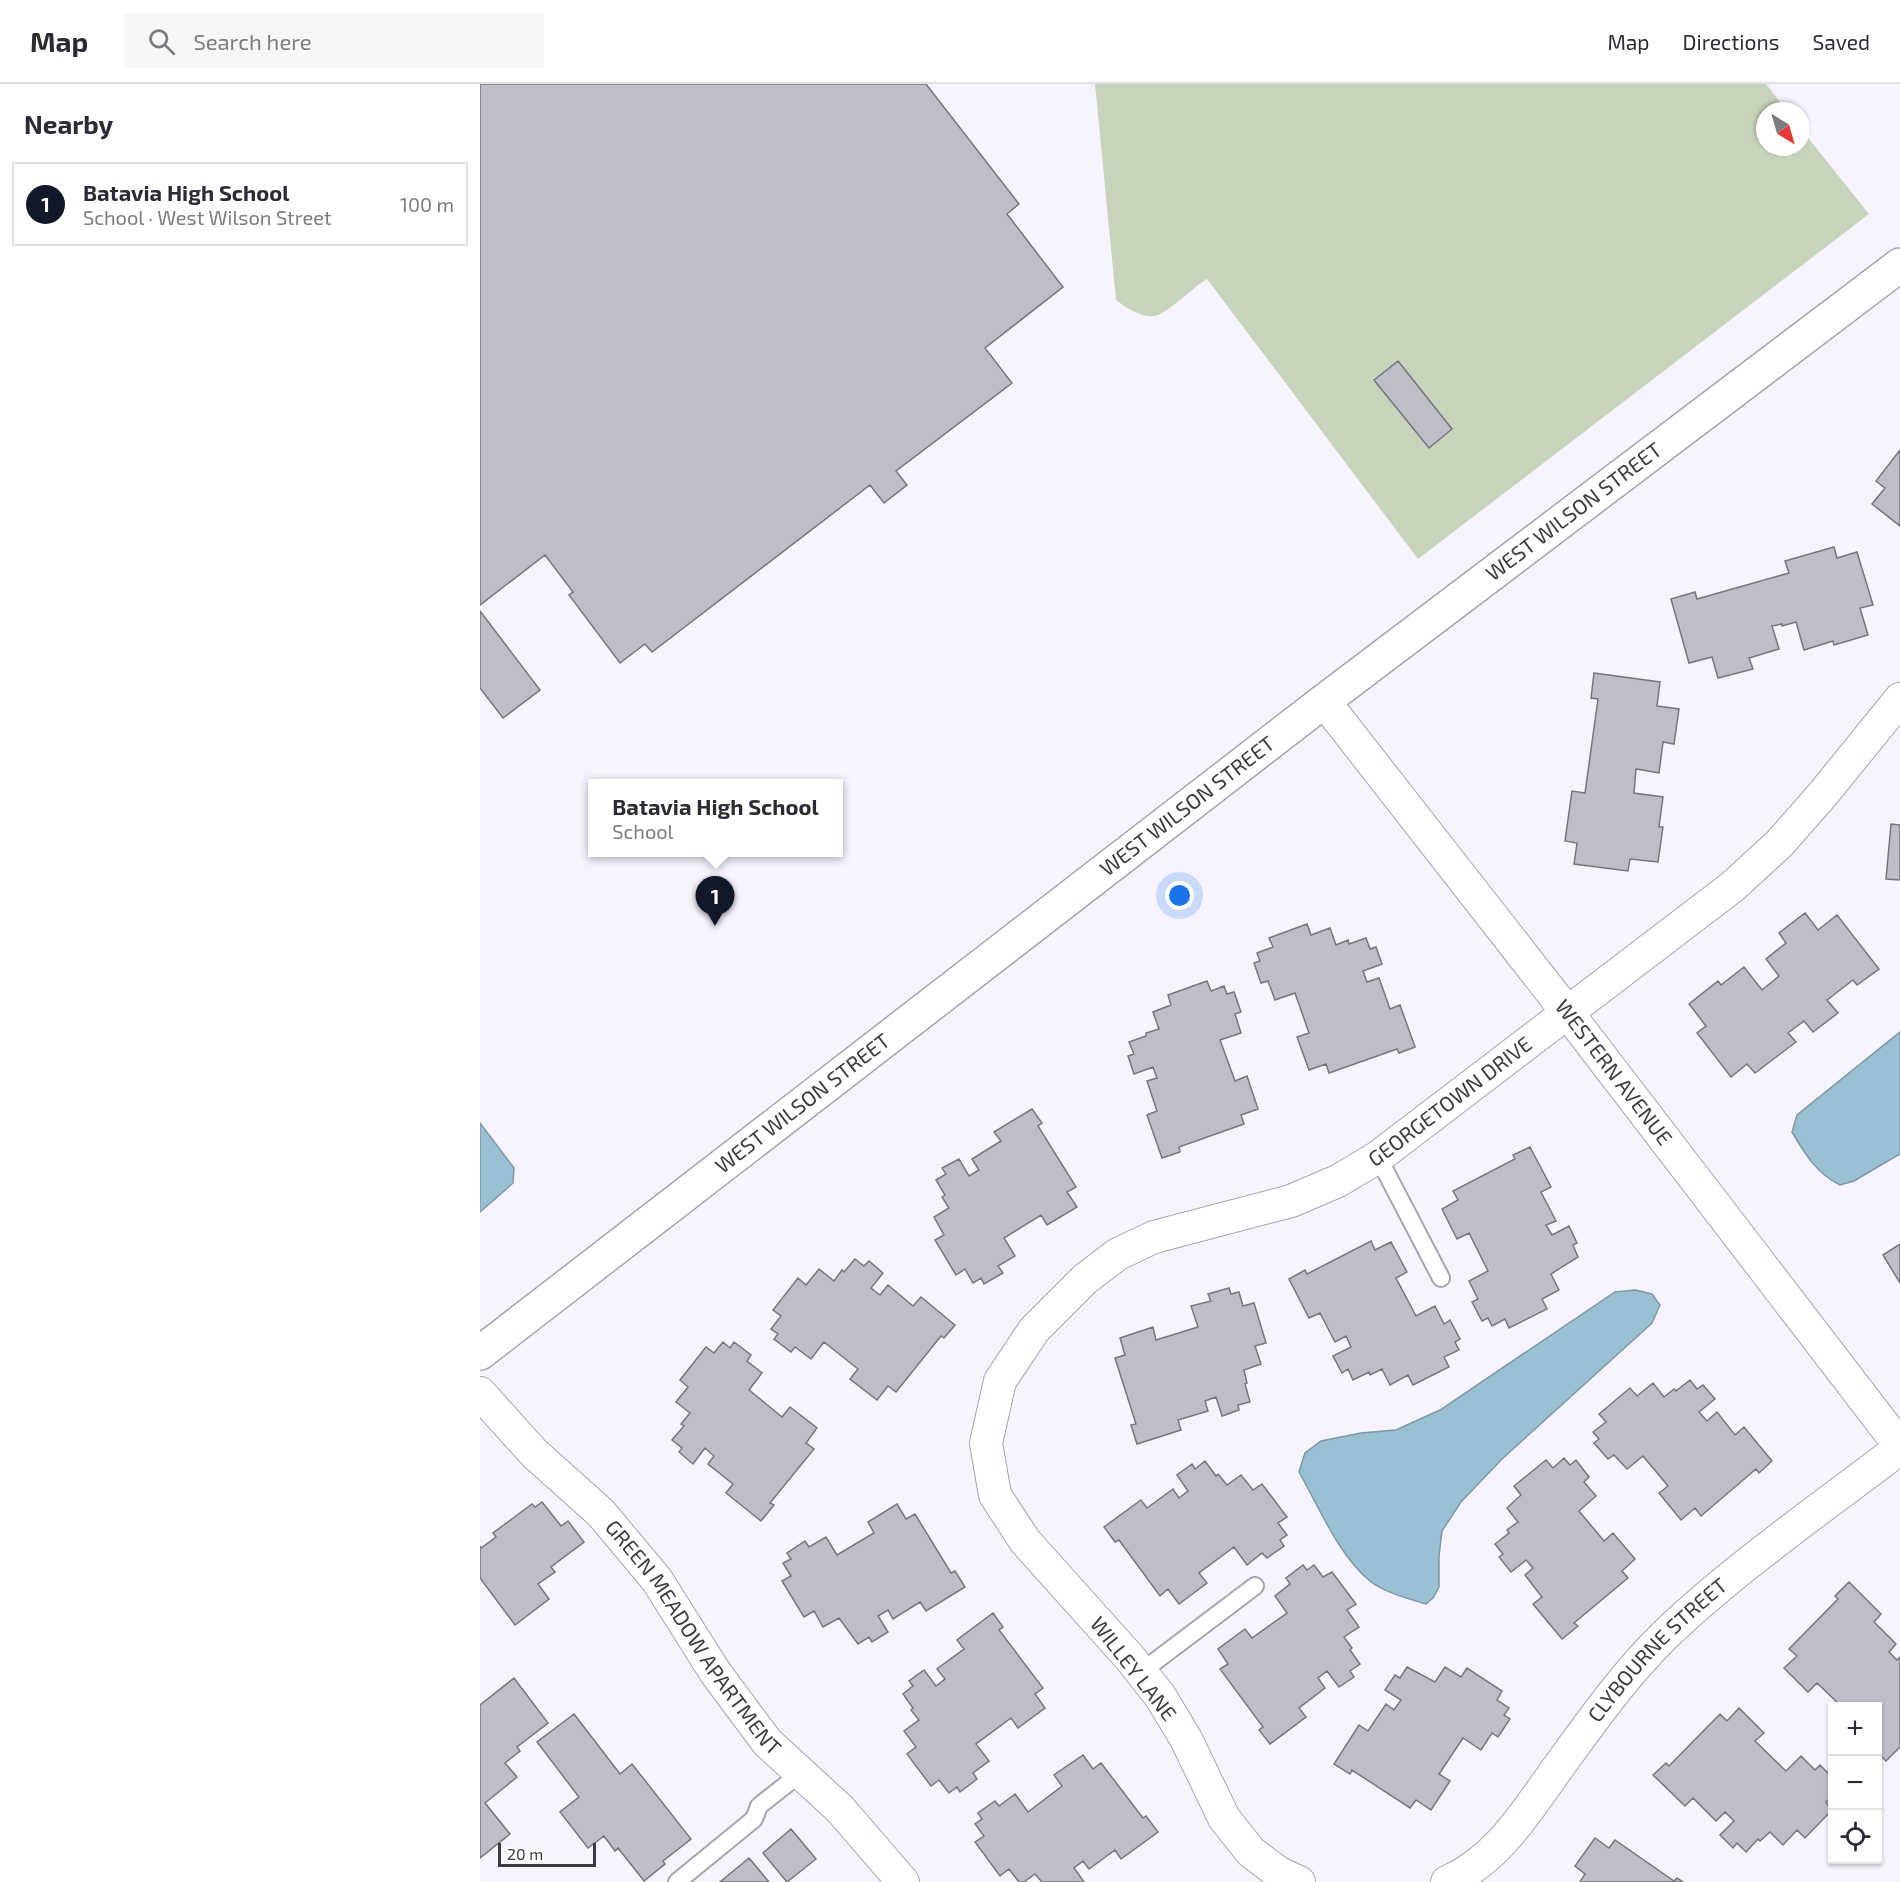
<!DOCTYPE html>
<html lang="en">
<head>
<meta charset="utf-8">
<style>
	:root { --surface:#fff; --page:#f7f7f7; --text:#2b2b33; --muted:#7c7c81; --line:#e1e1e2; --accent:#111827 }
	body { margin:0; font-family:"Exo 2",sans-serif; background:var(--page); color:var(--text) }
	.controls { position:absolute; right:18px; bottom:18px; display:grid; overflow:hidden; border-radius:0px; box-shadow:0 2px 4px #0004 }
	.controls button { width:54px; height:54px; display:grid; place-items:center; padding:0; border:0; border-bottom:2px solid var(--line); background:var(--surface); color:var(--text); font:30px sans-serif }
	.compass { position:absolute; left:1276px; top:18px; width:54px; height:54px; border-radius:50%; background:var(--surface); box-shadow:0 2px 4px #0004; rotate:143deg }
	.scale { position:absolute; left:18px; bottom:15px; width:98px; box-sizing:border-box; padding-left:6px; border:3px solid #3c3b3f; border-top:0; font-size:16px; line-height:21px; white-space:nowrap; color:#3c3b3f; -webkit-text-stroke:4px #fff; paint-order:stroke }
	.you { position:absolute; left:700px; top:812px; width:21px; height:21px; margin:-15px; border:4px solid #fff; border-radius:50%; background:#1a73e8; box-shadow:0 0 0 9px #1a73e833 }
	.badge { display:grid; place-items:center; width:39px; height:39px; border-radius:50%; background:var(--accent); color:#fff; font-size:20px; font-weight:700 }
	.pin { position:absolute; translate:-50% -50px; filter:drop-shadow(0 2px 3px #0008) }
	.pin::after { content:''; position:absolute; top:32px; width:21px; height:18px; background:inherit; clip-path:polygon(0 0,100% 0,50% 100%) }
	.popup { position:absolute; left:108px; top:695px; width:255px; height:78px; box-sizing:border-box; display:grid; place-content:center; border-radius:0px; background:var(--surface); filter:drop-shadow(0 2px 4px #0005); font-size:20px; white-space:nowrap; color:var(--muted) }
	.popup b { font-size:22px; color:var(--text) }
	.popup::after { content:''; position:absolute; left:50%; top:100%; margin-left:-12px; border:12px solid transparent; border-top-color:var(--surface) }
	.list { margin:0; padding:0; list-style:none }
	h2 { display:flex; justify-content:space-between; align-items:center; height:78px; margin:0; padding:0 24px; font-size:26px }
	h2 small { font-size:20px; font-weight:400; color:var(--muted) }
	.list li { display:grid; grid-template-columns:39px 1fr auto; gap:18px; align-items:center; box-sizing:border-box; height:84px; margin:0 12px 12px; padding:0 12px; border:2px solid var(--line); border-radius:0px }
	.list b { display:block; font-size:22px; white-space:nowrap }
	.list p { margin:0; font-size:20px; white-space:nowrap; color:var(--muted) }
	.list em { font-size:20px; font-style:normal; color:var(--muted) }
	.icon { flex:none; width:33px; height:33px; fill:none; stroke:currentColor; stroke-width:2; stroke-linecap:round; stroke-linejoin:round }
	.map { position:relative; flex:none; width:1420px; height:1798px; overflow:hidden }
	header { display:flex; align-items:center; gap:36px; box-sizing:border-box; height:84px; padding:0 30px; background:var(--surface); border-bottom:2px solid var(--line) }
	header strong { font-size:28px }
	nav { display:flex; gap:33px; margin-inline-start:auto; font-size:21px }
	.search { width:420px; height:54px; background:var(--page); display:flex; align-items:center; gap:15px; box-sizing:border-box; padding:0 21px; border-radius:0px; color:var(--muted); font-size:22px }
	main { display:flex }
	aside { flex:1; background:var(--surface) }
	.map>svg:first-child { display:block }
</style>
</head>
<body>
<header>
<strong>Map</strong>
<div class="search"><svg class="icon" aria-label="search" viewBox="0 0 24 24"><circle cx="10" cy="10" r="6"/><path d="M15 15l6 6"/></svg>Search here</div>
<nav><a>Map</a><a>Directions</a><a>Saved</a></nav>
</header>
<main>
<aside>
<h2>Nearby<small></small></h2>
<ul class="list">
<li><span class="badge">1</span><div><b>Batavia High School</b><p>School · West Wilson Street</p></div><em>100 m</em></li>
</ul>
</aside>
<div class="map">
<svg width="1420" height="1798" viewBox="0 0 1420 1798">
	<rect width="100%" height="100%" fill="#f7f4ff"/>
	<path fill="#c7d4bb" d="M615 0H1286L1307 27H1285V63H1321V45L1389 130 938 475 727 195C715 202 689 227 678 231 664 236 646 224 636 216Z"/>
	<path fill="#9ac0d3" stroke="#7e98a7" stroke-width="1.5" d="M1420 948V1070L1374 1097 1360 1101C1337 1090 1325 1070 1312 1048L1317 1031Z
		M0 1039 34 1084 33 1099 0 1128Z
		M1155 1206 1172 1210 1180 1221 1172 1239 1022 1375 981 1418 962 1447 959 1472V1503L953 1514 946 1520C929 1515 903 1508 890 1497 859 1472 839 1423 819 1388L825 1369 841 1357 881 1349 916 1346 960 1326 1135 1208Z"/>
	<path fill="#bdbec8" stroke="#76767f" stroke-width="1.5" d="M0 0H446L539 120 527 130 583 203 505 264 532 299 416 387 427 401 404 419 390 401 172 568 165 560 140 579 89 511 93 508 65 471 0 521Z
		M918 277 972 345 949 364 894 296Z
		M1420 366V442L1392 420 1405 404 1396 397Z
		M1354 463 1357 474 1377 468 1393 521 1380 524 1388 551 1354 561 1353 557 1324 566 1316 538 1302 542V540L1292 542 1299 565 1269 574 1273 585 1238 594 1232 573 1209 579 1191 515 1215 508 1217 515 1309 489 1305 477Z
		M0 527 60 606 23 634 0 604Z
		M1114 589 1180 598 1177 622 1199 625 1194 660 1183 658 1179 689 1156 685 1154 709 1183 713 1179 743H1183L1178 778 1150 775 1148 787 1094 780 1097 759 1085 757 1092 707 1105 709 1118 615 1111 614Z
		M1411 740 1420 741V796L1406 795Z
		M1325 829 1338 846 1357 831 1399 885 1377 901 1373 896 1347 916 1358 929 1333 948 1324 937 1308 949 1316 958 1275 989 1267 980 1251 993 1217 949 1226 942 1209 920 1238 897 1241 901 1264 883 1282 906 1299 892 1286 875 1306 859 1299 849Z
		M827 840 831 851 850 844 856 861 868 856 869 860 886 854 890 865 896 863 902 880 883 887 887 898 899 894 910 925 920 921 935 963 919 969 917 965 849 989 846 980 829 986 817 953 829 949 815 909 795 916 788 897 781 899 774 879 780 877 777 869 793 863 789 854Z
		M727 897 731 907 744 902 747 910 754 908 761 928 755 930 761 949 740 956 755 997 767 992 778 1025 761 1031 764 1040 699 1063 700 1068 682 1074 667 1031 677 1027 667 997 677 994 673 983 654 990 648 972 654 970 649 958 666 952V949L679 945 673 928 691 921 688 911Z
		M552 1025 562 1039 558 1042 596 1103 587 1108 597 1123 567 1141 561 1131 524 1154 535 1172 518 1182 523 1189 504 1200 501 1194 493 1199 485 1185 476 1191 455 1156 464 1151 454 1133 469 1124 462 1113 465 1111 456 1096 466 1090 462 1084 479 1075 489 1092 499 1086 492 1075 521 1057 514 1048Z
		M1050 1063 1071 1103 1061 1108 1076 1137 1066 1141 1072 1151 1089 1142 1097 1159 1093 1161 1098 1173 1071 1190 1079 1206 1062 1215 1067 1225 1029 1244 1025 1235 1012 1242 1008 1234 1002 1237 992 1218 998 1215 989 1197 1008 1187 989 1149 977 1155 962 1125 978 1116 973 1107 1035 1075 1033 1071Z
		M891 1157 895 1166 911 1158 927 1188 916 1194 936 1232 955 1222 964 1240 970 1236 980 1255 975 1258 979 1266 964 1273 969 1283 933 1301 928 1291 910 1301 902 1285 890 1291 889 1288 873 1296 868 1285 862 1289 853 1272 871 1263 866 1252 855 1258 840 1229 829 1234 809 1195 825 1186 827 1190Z
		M1420 1160V1199L1403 1171Z
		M375 1175 384 1182 389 1177 403 1189 391 1204 400 1211 408 1201 433 1222 441 1213 475 1241 464 1254 461 1252 416 1308 408 1302 397 1316 370 1295 378 1285 344 1258 331 1275 315 1263 311 1268 294 1255 298 1250 291 1245 301 1232 293 1226 318 1194 326 1201 339 1185 354 1197 362 1186 364 1188Z
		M749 1204 751 1210 759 1208 763 1222 774 1219 786 1259 775 1262 781 1280 764 1286 767 1299 765 1300 770 1318 758 1321 759 1326 742 1332 736 1313 725 1317 728 1327 698 1336 701 1346 657 1360 651 1341 656 1340 635 1274 645 1271 640 1254 673 1243 676 1256 718 1243 711 1222 731 1217 728 1210Z
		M243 1258 250 1264 254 1258 271 1271 267 1277 282 1289 269 1306 302 1333 310 1323 337 1344 326 1359 334 1365 290 1419 294 1421 281 1437 246 1409 253 1400 228 1380 234 1372 225 1364 213 1380 199 1368 202 1364 192 1356 204 1342 201 1340 210 1329 196 1318 208 1303 200 1296 226 1263 234 1269Z
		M1210 1296 1217 1305 1223 1301 1235 1315 1219 1328 1227 1337 1237 1328 1255 1351 1264 1343 1292 1377 1279 1389 1276 1385 1221 1432 1215 1424 1201 1436 1179 1409 1188 1402 1163 1372 1147 1385 1134 1371 1128 1375 1114 1359 1119 1355 1113 1348 1126 1338 1119 1330 1150 1304 1157 1312 1173 1299 1184 1313 1194 1305 1196 1307Z
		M1084 1374 1090 1381 1096 1376 1109 1393 1104 1398 1116 1412 1099 1427 1124 1457 1133 1449 1155 1475 1142 1487 1148 1494 1094 1539 1098 1542 1082 1555 1053 1520 1062 1513 1045 1491 1053 1484 1046 1476 1031 1488 1019 1473 1023 1470 1015 1460 1029 1449 1027 1446 1038 1438 1027 1424 1041 1411 1034 1402 1066 1376 1073 1384Z
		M725 1377 736 1392 738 1390 747 1401 761 1391 773 1406 782 1400 807 1433 798 1439 807 1451 800 1456 804 1462 787 1474 782 1469 767 1481 754 1463 719 1489 727 1499 699 1520 688 1505 680 1512 639 1456 635 1458 624 1443 661 1416 667 1424 693 1405 699 1414 708 1407 697 1391 712 1380 715 1385Z
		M62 1418 81 1442 88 1437 104 1458 71 1483 75 1488 58 1500 69 1515 35 1541 0 1494V1462L1 1464 16 1453 13 1449 52 1420 55 1423Z
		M417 1420 426 1435 435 1430 471 1489 475 1487 485 1503 446 1527 440 1518 413 1535 408 1526 398 1532 408 1548 392 1558 389 1553 378 1560 359 1534 343 1543 334 1527 324 1533 302 1497 311 1492 303 1479 311 1475 307 1469 325 1457 329 1463 346 1453 357 1471 394 1449 388 1438Z
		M823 1481 827 1486 834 1481 843 1493 852 1488 876 1520 867 1526 879 1543 864 1553 872 1564 870 1566 880 1580 870 1587 874 1593 859 1603 847 1587 838 1594 845 1604 819 1624 826 1633 790 1660 779 1646 783 1643 740 1585 748 1580 738 1565 765 1545 772 1554 807 1529 795 1512 810 1500 806 1494Z
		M1369 1498 1401 1530 1394 1538 1416 1560 1409 1568 1417 1576 1420 1573V1663L1406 1677 1399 1670 1398 1671V1622H1361L1337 1599 1328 1608 1304 1584 1317 1572 1309 1565 1358 1515 1355 1512Z
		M513 1529 523 1543 519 1546 563 1604 555 1610 565 1624 538 1644 531 1634 496 1660 509 1677 493 1689 497 1695 480 1708 477 1703 469 1709 459 1696 451 1702 427 1670 436 1663 424 1647 439 1636 431 1626 433 1624 423 1610 433 1602 429 1597 444 1586 456 1602 465 1595 457 1585 484 1565 477 1556Z
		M927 1583 955 1598 965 1583 981 1593 987 1584 1022 1607 1017 1616 1029 1624 1024 1631 1030 1635 1018 1653 1012 1649 1001 1666 983 1654 959 1690 970 1697 951 1726 936 1716 930 1724 872 1686 870 1690 854 1680 879 1641 888 1647 906 1620 914 1626 921 1616 905 1606 915 1591 920 1594Z
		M34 1594 68 1639 37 1663 40 1667 25 1679 37 1693 5 1719 30 1750 0 1774V1621Z
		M1259 1624 1284 1649 1275 1657 1306 1687 1321 1672 1335 1686 1340 1681 1352 1693 1351 1700 1352 1712 1346 1718 1352 1726 1325 1754 1317 1746 1303 1761 1290 1748 1280 1757 1278 1755 1266 1768 1257 1759 1253 1764 1240 1751 1254 1737 1245 1728 1236 1737 1213 1714 1205 1722 1173 1691 1186 1679 1189 1682 1240 1630 1247 1637Z
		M94 1630 140 1690 152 1680 211 1755 183 1777 185 1780 164 1797 138 1764 135 1767 124 1752 108 1764 80 1728 99 1713 57 1658Z
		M603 1671 613 1685 621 1679 663 1734 666 1732 678 1748 641 1775 635 1766 609 1785 603 1777 594 1784 604 1798H562L555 1790 544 1798H539L529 1785 520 1792 495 1758 504 1752 495 1740 502 1735 498 1729 515 1717 519 1722 535 1710 548 1728 582 1702 574 1691Z
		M311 1745 336 1775 307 1798 283 1769Z
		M1115 1754 1129 1764 1135 1756 1194 1797 1197 1794 1203 1798H1100L1105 1790 1095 1782Z
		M269 1774 289 1798H240Z"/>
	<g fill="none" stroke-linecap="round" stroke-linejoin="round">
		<g stroke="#a6a4ad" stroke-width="20">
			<path id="lane" d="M898 1073 961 1194
				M661 1588 775 1502
				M197 1798 274 1735 279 1722 321 1689"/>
		</g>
		<g stroke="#a6a4ad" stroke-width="34">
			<g id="street">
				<path id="s1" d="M844 617 1087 928 1420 1362"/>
				<path id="s2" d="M0 1309 54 1369 121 1429 177 1496 235 1588 287 1658 360 1725 423 1798"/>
				<path id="s3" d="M819 1798 799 1789 771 1768 744 1734 706 1655 680 1612 650 1574 545 1457 515 1411 506 1359 520 1297 554 1246 605 1195 638 1170 674 1153 811 1117 858 1097 898 1073 1252 803 1299 760 1343 710 1420 615"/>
				<path id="s4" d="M967 1798C1020 1775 1049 1723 1082 1678 1114 1634 1146 1589 1185 1551 1256 1483 1342 1424 1420 1364"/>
			</g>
		</g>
		<g stroke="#a6a4ad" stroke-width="36">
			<g id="secondary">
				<path id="s5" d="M0 1269 844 617 1420 181"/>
			</g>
		</g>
		<use href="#lane" stroke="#fff" stroke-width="16"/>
		<use href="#street" stroke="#fff" stroke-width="32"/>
		<use href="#secondary" stroke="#fff" stroke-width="33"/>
	</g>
	<g text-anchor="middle" stroke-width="4.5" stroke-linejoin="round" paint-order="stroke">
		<g font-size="21" fill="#3c3b3f" stroke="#fff">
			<text dy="7" stroke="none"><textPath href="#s5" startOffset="1380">WEST WILSON STREET</textPath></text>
			<text dy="7" stroke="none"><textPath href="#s5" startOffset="894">WEST WILSON STREET</textPath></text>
			<text dy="7" stroke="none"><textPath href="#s1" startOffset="471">WESTERN AVENUE</textPath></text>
			<text dy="7" stroke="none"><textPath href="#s3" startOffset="1160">GEORGETOWN DRIVE</textPath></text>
			<text dy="7" stroke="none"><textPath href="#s5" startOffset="408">WEST WILSON STREET</textPath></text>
			<text dy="7" stroke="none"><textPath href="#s2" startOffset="326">GREEN MEADOW APARTMENT</textPath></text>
			<text dy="7" stroke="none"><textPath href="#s4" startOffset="316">CLYBOURNE STREET</textPath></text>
			<text transform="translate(653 1585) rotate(52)" y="7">WILLEY LANE</text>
		</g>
	</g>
</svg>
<div class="controls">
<button>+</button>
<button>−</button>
<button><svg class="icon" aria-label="locate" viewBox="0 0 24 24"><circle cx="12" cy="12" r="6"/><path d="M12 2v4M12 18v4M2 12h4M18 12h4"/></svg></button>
</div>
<svg class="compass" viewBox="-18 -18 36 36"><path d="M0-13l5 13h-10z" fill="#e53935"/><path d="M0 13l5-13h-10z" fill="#7c7c81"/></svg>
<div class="scale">20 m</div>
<div class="you"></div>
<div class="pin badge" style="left:235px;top:842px">1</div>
<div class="popup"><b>Batavia High School</b>School</div>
</div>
</main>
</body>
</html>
